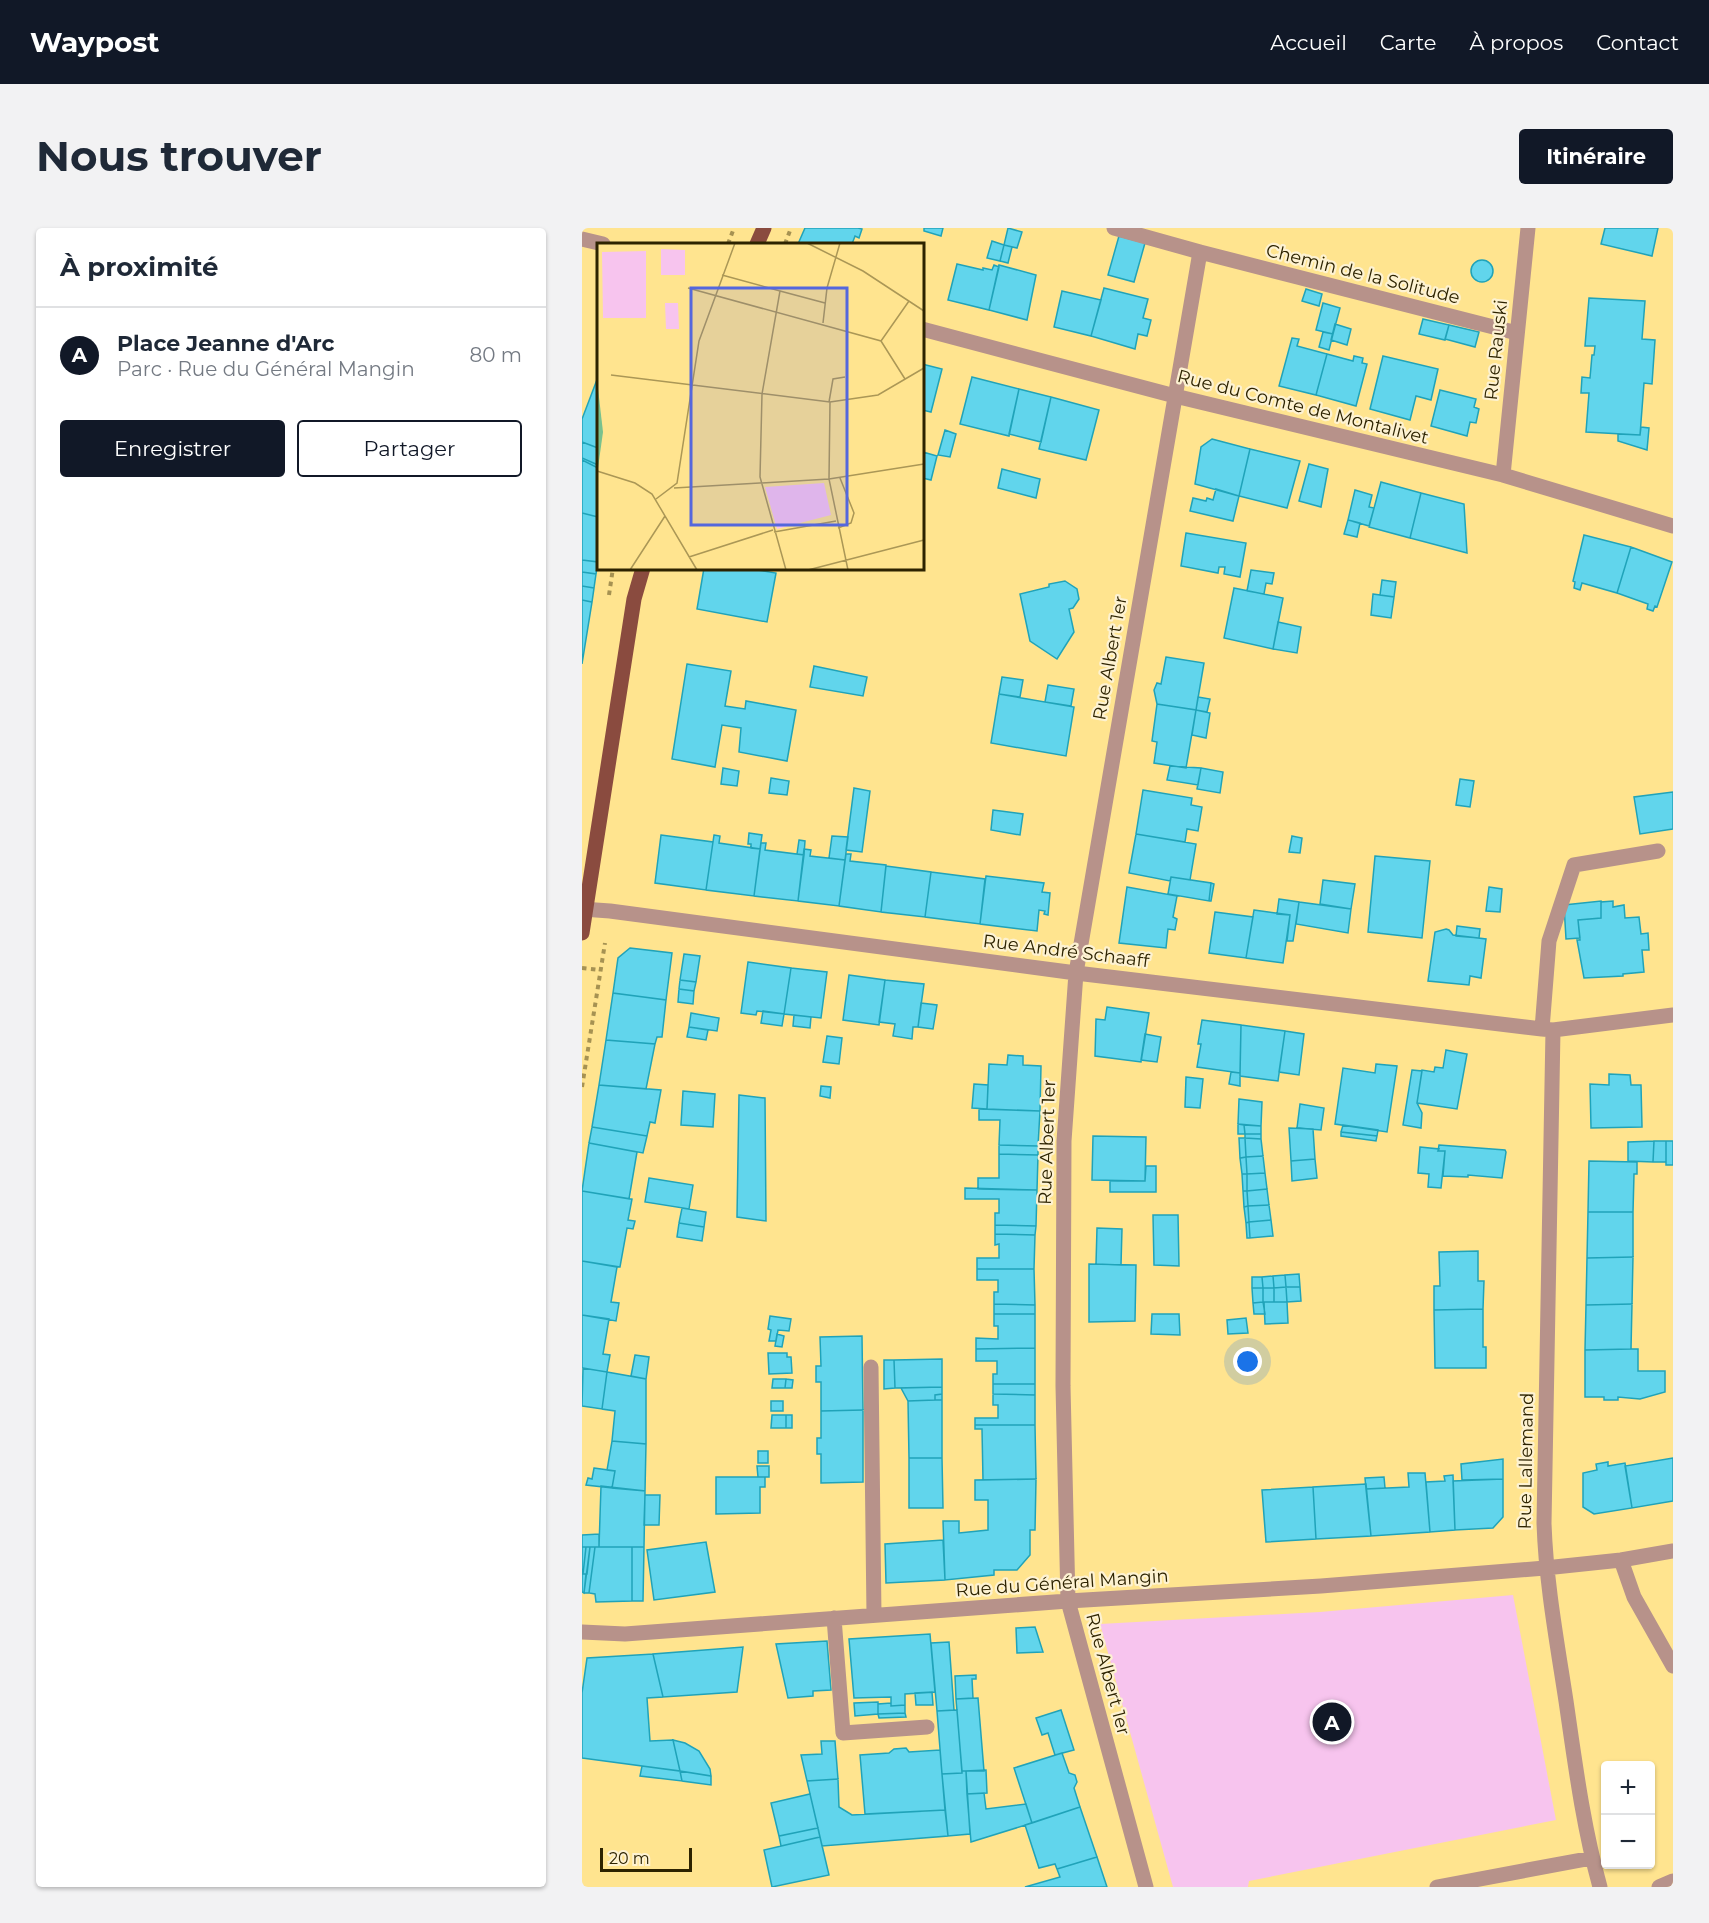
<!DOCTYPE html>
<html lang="fr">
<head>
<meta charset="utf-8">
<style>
	:root { --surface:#fff; --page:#f2f2f3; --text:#1f2937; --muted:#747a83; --line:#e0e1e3; --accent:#111827 }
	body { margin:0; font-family:Montserrat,sans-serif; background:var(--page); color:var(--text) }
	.controls { position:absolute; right:18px; bottom:18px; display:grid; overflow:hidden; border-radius:6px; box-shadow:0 2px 4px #0004 }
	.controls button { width:54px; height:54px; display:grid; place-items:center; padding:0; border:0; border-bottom:2px solid var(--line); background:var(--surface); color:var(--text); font:30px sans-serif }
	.scale { position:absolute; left:18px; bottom:15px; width:92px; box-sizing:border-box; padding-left:6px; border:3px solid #2d2300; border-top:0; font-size:16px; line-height:21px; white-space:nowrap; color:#2d2300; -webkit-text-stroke:4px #fdf2d2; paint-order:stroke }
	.you { position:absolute; left:666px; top:1134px; width:21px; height:21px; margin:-15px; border:4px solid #fff; border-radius:50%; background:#1a73e8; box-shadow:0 0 0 9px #1a73e833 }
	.badge { display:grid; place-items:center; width:39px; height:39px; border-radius:50%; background:var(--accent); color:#fff; font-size:20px; font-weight:700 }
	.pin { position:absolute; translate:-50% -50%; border:3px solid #fff; box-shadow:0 2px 6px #0006 }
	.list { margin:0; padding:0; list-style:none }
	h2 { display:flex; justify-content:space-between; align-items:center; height:78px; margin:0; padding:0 24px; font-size:26px }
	h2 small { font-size:20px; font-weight:400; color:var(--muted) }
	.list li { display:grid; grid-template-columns:39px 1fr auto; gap:18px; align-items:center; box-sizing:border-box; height:96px; padding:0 24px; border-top:2px solid var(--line) }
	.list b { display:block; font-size:22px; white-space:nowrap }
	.list p { margin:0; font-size:20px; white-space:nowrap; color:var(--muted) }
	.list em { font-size:20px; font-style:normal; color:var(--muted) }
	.actions { display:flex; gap:12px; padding:18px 24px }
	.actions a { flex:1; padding:14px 0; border:2px solid var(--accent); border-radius:6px; text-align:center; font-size:21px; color:var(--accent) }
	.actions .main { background:var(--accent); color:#fff }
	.map { position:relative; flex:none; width:1091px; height:1659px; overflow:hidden; border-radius:6px }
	header { display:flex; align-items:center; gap:36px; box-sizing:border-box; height:84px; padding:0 30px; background:var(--accent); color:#fff }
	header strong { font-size:28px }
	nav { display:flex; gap:33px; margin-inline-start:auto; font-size:21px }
	.intro { display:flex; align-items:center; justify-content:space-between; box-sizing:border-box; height:144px; padding:0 36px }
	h1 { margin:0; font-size:42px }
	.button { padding:15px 27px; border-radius:6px; background:var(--accent); color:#fff; font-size:21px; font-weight:700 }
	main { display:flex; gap:36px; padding:0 36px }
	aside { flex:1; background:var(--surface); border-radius:6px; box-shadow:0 2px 4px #0004 }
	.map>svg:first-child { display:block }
</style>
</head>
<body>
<header>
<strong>Waypost</strong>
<nav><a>Accueil</a><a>Carte</a><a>À propos</a><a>Contact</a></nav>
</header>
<div class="intro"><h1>Nous trouver</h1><a class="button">Itinéraire</a></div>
<main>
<aside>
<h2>À proximité<small></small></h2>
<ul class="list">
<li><span class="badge">A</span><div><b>Place Jeanne d'Arc</b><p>Parc · Rue du Général Mangin</p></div><em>80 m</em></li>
</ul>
<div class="actions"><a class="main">Enregistrer</a><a>Partager</a></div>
</aside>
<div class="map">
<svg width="1091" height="1659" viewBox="0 0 1091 1659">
	<rect width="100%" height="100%" fill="#ffe48f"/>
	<path fill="#f7c4ee" d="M931 1367 974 1592 667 1653 666 1659H591L518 1396 738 1384Z"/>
	<path fill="#61d5ec" stroke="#20a3b9" stroke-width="1.5" d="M223 0H276L280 1 277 10 273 8 270 16H216Z
		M342 0H361L359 8 342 3Z
		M426 0 440 4 435 20 422 17Z
		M1023 0H1076L1070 28 1019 16Z
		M537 8 563 15 552 54 526 47Z
		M410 13 422 17 418 33 405 30Z
		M422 17 430 19 426 35 418 33Z
		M889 43a11 11 0 1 1 22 0a11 11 0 1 1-22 0Z
		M375 36 401 42V40L410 42 412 37 417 39 407 82 366 72Z
		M417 37 454 47 445 92 407 82Z
		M522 60 566 71 561 90 569 92 565 108 556 106 553 121 509 108Z
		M724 61 740 66 737 78 720 73Z
		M480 63 519 72 509 108 472 99Z
		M1007 70 1063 73 1060 111 1073 112 1070 156 1062 155 1058 207 1004 204 1007 165H999L1000 149 1008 150 1010 127H1012L1013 118H1003Z
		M741 75 758 80 751 106 734 102Z
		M841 91 867 97 863 112 837 106Z
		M753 96 769 101 765 117 749 112Z
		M867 97 897 104 893 119 863 111Z
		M741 104 751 106 747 122 737 119Z
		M710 110 717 111 715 118 745 126 734 167 697 158Z
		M745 126 771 133 772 128 781 130 780 135 785 136 774 178 734 167Z
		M801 128 856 141 849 172 834 168 828 192 788 181Z
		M340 136 360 141 349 184 340 182Z
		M16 149V220L0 214V191Z
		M390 149 437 161 427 208 378 196Z
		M437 161 469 169 459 214 427 206Z
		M858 162 894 171 892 179 897 181 894 195 888 194 885 208 849 198Z
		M469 169 517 182 504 232 457 221Z
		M1059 199 1067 200 1065 222 1036 213V206L1058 207Z
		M363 202 374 206 368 229 356 227Z
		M630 211 668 221 657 268 613 256 619 219Z
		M0 214 16 220V237L0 230Z
		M668 221 718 233 705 280 657 268Z
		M341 224 355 228 349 252 340 250Z
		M0 230 16 237V240L0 232Z
		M0 232 16 240V289L0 285Z
		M727 236 746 241 739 279 717 273Z
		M420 241 458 251 454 270 416 260Z
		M799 254 839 265 828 310 787 299Z
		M634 261 657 268 651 293 608 283 611 270 624 273 625 270 631 272Z
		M773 262 790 267 787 279 792 280 787 298 766 292Z
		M839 265 882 276 885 325 828 310Z
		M0 285 16 289V334L0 332Z
		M766 292 778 295 775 309 762 306Z
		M604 305 664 315 658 349 642 346 643 339H637L636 345 599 338Z
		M1002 307 1049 319 1035 365 1000 355 998 362 992 360 993 354 991 353Z
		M1049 319 1090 334 1075 379 1073 378 1071 383 1065 381 1066 376 1035 365Z
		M0 332 16 334 14 346 0 344Z
		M122 340H176L175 342 194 345 185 394 115 381Z
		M669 342 692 345 690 356 684 355 682 366 665 363Z
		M0 344 14 346 12 360 0 358Z
		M800 352 814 354 812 369 798 367Z
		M483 353 495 361 497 371 491 380 487 381 492 404 475 431 448 413 438 366 467 359V356Z
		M0 358 12 360 10 374 0 372Z
		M652 360 701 370 691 421 642 410Z
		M791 366 812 369 809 390 789 387Z
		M0 372 10 374 0 436Z
		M696 394 719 399 715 425 691 421Z
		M584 429 622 435 614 482 575 476 572 462 575 455 579 456Z
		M105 436 149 443 143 478 163 481 164 473 214 482 205 533 157 524 159 500 140 497 133 539 90 531Z
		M232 438 285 449 281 468 228 459Z
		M420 449 441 452 438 469 417 466Z
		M466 457 492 461 489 478 463 474Z
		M417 466 492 479 484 528 409 515Z
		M616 469 628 471 625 484 614 482Z
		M575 476 614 482 604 540 572 535 575 514 570 513Z
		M614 482 628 485 624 510 610 507Z
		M588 538 619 540 616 557 585 552Z
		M141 540 157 543 155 558 139 556Z
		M619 540 641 544 638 565 615 561Z
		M189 550 207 553 205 567 187 565Z
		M878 551 892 553 888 579 874 577Z
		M272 560 288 563 280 624 264 622Z
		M561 562 610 570 609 577 620 579 616 603 605 601 603 614 554 606Z
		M1091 564V601L1058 606 1052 569Z
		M411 582 441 586 438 607 409 602Z
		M167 605 180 607 178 621 169 620V616H166Z
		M554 606 614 616 608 652 589 649 588 653 547 645Z
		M79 607 131 614 124 662 73 655Z
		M132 607 138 608 137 615 178 621 172 668 124 662Z
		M250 608 266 609 263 632 247 630Z
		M710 608 720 610 718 625 707 624Z
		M217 612 223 613 222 627 215 626Z
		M179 615H184L183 622 222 627 216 673 172 668Z
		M222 621 229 622 228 628 263 632 257 678 216 673Z
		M264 626H269L268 633 304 637 299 684 257 678Z
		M793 628 848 633 840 710 786 704Z
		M304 638 349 644 343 689 299 684Z
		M349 644 403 651 398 696 343 689Z
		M404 648 462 655 460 664 468 665 466 687 462 686 463 683 457 682 455 703 398 696Z
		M589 649 629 655 627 673 586 666Z
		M741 652 773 656 769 681 738 676Z
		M629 655 632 656 629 673H627Z
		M545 659 595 668 591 689 595 691 593 702 586 701 584 720 537 715Z
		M907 659 920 661 918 684 904 683Z
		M697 671 717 674 711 713H705L708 687 695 686Z
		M1019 673V690L996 692 998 710 984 711 982 677Z
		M1031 673V679L1042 677 1043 690 1057 689 1059 706 1066 705 1067 722H1060L1062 744 1041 746V748L1002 750 995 712H998L996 692 1019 690V674Z
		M717 674 769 681 766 705 714 696Z
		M672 682 708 687 701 735 664 730Z
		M633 684 671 689 664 730 627 725Z
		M875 698 898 701 897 710 874 708Z
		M864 701 867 702 871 707 904 711 899 750 888 748 887 757 846 753 853 704Z
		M48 720 90 725 84 772 31 765 36 730Z
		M102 726 118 728 114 754 98 752Z
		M166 734 209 740 202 786 175 783 174 787 159 785Z
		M209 740 245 744 239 790 202 786Z
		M267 747 303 752 297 797 261 792Z
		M98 752 114 754 112 763 97 761Z
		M303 752 342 756 336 799H331L330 811 311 808 313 796 297 794Z
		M97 761 112 763 111 776 96 774Z
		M31 765 84 772 80 809H75L73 816 24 812Z
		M339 775 355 777 351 801 336 799Z
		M525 779 567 785 559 834 513 828 514 791 523 792Z
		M181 783 202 786 200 798 179 795Z
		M109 785 137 790 135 803 107 799Z
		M212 787 229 789 228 800 211 798Z
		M620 792 659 797 658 845 615 839 619 816H616Z
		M659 797 703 803 696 853 658 848Z
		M107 799 126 802 124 812 105 809Z
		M703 803 722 806 717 847 697 844Z
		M563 806 579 809 575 834 559 832Z
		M245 808 260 810 257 836 241 834Z
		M24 812 73 816 64 861 17 857Z
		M864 822 885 826 875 881 835 875 840 842 852 844 853 839 861 840Z
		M426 827 441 828V837L459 838 458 883 405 881 407 836 425 837Z
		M794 836 815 838 805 904 753 896 761 840 793 845Z
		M830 842 840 843 835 875 840 885 839 900 821 897Z
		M649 844 658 845V858L647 856Z
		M1027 846 1048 847 1049 857H1059L1060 899 1009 900 1008 856 1027 857Z
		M604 849 621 851 618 880 603 879Z
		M392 856 406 857 405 881 390 880Z
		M17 857 79 862 73 895 68 894 65 908 10 899Z
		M239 858 249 859 248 870 238 868Z
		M101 863 133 866 131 899 99 897Z
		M157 867 183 870 184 993 155 989Z
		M657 871 680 874 679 898 656 896Z
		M718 876 742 880 739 902 715 900Z
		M397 881 458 883 456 918 417 917 418 892H397Z
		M656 896 662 897 663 906H656Z
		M662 897 679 898V906H663Z
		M761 897 796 902 795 908 759 904Z
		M10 899 65 908 61 925 7 915Z
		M707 900 731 901 733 931 709 933Z
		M759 904 795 908 794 913 759 908Z
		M663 906H679V911L663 910Z
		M511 908 564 909 563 953 510 952Z
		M657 910H663L664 929 658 930Z
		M663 910 679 911 681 928 664 929Z
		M1072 913H1084V934H1071Z
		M1072 913 1071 934 1046 933V914Z
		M1084 913H1091V937H1084Z
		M7 915 55 924 47 971 0 963Z
		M417 917 456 918V927L417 926Z
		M857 917 923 922 924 924 920 950 886 947V949L861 948 863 923H856Z
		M838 919 857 921 856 923H863L859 960 846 959 847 946 836 945Z
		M417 926 456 927 455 962 396 961V950H417Z
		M681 928 683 945 665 946 664 929Z
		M664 929 665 946H660L658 930Z
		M733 931 735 950 710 953 709 933Z
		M1007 933 1055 934V946H1052L1051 984H1006Z
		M564 938H574V964H528V953H563Z
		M683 945 685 961 665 963V946Z
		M660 946H665V963H661Z
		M67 950 111 957 107 981 63 974Z
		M383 960 455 962 454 998 413 997V985H417V971H383Z
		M685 961 687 977 666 978 665 963Z
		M0 963 50 971 46 992 53 993 51 1001 45 1000 38 1039 0 1033Z
		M661 963H665L666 978 662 979Z
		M687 977 689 992 667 994 666 978Z
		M666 978 667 994 664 995 662 979Z
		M100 980 124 984 122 999 97 995Z
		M1006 984H1051V1029L1005 1030Z
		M571 987H596L597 1038 572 1037Z
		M689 992 691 1008 668 1010 667 994Z
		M667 994 668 1010H665L664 995Z
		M97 995 122 999 120 1013 95 1009Z
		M413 997 454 998 453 1007 413 1006Z
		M515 1000 540 1001 539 1037 514 1036Z
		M413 1006 453 1007 452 1041H395V1030H417V1016L413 1017Z
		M896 1023V1053H902L901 1081 852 1082V1058H858L857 1024Z
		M1051 1029 1050 1076 1004 1077 1005 1030Z
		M0 1033 35 1039 29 1074 37 1075 34 1093 0 1087Z
		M507 1036 554 1037 553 1093 507 1094Z
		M395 1041H452L453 1077 412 1076V1064H416V1052H395Z
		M717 1046 718 1059H704L703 1047Z
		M703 1047 704 1059 692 1060 691 1048Z
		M691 1048 692 1060H681L680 1049Z
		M670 1049H680L681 1060H670Z
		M704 1059 705 1074H692V1060Z
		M704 1059H718L719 1073 705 1074Z
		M670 1060H681V1074L671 1075Z
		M681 1060H692V1074H681Z
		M681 1074 683 1086H672L671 1075Z
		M682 1074H705L706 1095 683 1096Z
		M412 1076 453 1077V1086H412Z
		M1050 1076 1049 1121 1003 1122 1004 1077Z
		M901 1081V1119H904V1140H853L852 1082Z
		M412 1086H453V1120L394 1121V1110L416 1111V1098H412Z
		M570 1086H597L598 1107 569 1106Z
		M0 1087 27 1091 21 1126 28 1127 25 1144 0 1140Z
		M188 1088 209 1091 207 1103 196 1102 194 1113H187L189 1102 186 1101Z
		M664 1090 666 1105 646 1106 645 1092Z
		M195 1106 202 1108 200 1119 193 1118Z
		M280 1108 281 1182 239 1183V1154H234V1138H239L238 1109Z
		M453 1120V1156H411V1146H415V1133H394V1121Z
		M1049 1121H1056V1143H1083V1164L1058 1171 1036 1169V1172H1022V1169H1003V1122Z
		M186 1125H205V1129H209L210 1145 187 1146Z
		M53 1127 67 1129 64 1151 49 1148Z
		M360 1131V1159L313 1160 312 1132Z
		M302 1132H312L313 1160 302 1161Z
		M1 1140 25 1144 20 1181 0 1178Z
		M25 1144 64 1151V1216L30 1213 33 1183 20 1181Z
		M191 1151H204L203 1160H190Z
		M204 1151 211 1152 210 1160H203Z
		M411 1156H453V1167L411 1166Z
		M360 1159V1166L353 1167V1172L326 1173 319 1160Z
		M360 1166V1172H353V1167Z
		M411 1166 453 1167V1197H393V1190H416V1177H411Z
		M353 1172H360V1230H327L326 1173Z
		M189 1173H201V1183H189Z
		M281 1182V1254L239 1255V1226H235V1210H239V1183Z
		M190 1187H204V1200H189Z
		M204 1187H210V1200H204Z
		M393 1197H453L454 1251 401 1252 400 1201H393Z
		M30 1213 64 1216 63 1263 30 1260 33 1243 25 1242Z
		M176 1223H186V1235H176Z
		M327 1230H360L361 1280H327Z
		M1091 1230V1273L1050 1280 1043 1238Z
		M921 1231V1251L880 1252 879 1236Z
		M1026 1234V1238L1043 1235 1050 1280 1012 1286 1001 1279V1245L1015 1242 1014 1236Z
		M175 1238H187V1249H176Z
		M12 1240 33 1243 30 1260 4 1257 6 1250 10 1251Z
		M826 1245H843L848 1304 789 1308 784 1261 827 1259Z
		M871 1247 873 1302 848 1304 844 1254 863 1253 862 1248Z
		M134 1249H183V1259H178V1285L134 1286Z
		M802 1249 803 1260 784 1261 783 1250Z
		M454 1251 453 1302H448V1327L435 1342H412V1347L363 1352 361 1293H377V1305L406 1302V1272H393V1252Z
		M921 1251V1289L911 1300 873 1302 871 1253Z
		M784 1256 789 1308 734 1311 731 1259Z
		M19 1258 63 1263 62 1319H17Z
		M731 1259 734 1311 684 1314 680 1262Z
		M63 1267H78L77 1297H62Z
		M17 1306V1319H0V1307Z
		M361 1312 363 1352 304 1355 303 1316Z
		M124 1314 133 1364 72 1372 65 1322Z
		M0 1319H4L1 1346H4L2 1365 0 1364Z
		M4 1319H8L5 1346H1Z
		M8 1319H13L7 1365H2Z
		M13 1319H50V1373L14 1374 13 1366 7 1365Z
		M50 1319H62L61 1373H50Z
		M453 1399 461 1424 435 1425 434 1400Z
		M348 1406 353 1464 323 1466V1477L309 1478V1469L272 1470 267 1411Z
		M245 1413 249 1462 231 1463V1468L206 1470 194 1416Z
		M367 1414 372 1482 355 1483 349 1415Z
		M161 1419 155 1464 81 1469 71 1426Z
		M71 1426 81 1469 65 1470 68 1513 91 1512 98 1543 0 1530V1465L5 1430Z
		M394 1447V1451H390L391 1470 374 1471 373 1448Z
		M350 1464 351 1477H334L333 1465Z
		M396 1470 402 1543H380L374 1471Z
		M296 1474V1486L273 1488 272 1475Z
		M309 1475V1478L323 1477V1485L296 1486V1476Z
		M375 1482 380 1545 360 1546 355 1483Z
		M479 1482 492 1522 473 1527 466 1505 460 1507 454 1490Z
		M323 1485 324 1489 297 1490 296 1486Z
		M91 1512 103 1515 117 1523 128 1541 129 1548 98 1543Z
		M239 1513H253L256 1551 225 1553 219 1527 240 1526Z
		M324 1520 327 1524 358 1522 363 1582 283 1586 278 1527 307 1525 312 1521Z
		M480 1525 487 1545 493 1547 495 1554 492 1560 498 1579 450 1595 432 1540Z
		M60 1538 98 1543 100 1553 58 1548Z
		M404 1542 405 1565 385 1566 384 1543Z
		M98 1543 129 1548V1557L100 1553Z
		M380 1543H384L388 1606 366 1608 360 1546 380 1545Z
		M256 1551 257 1579 270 1587 363 1582 366 1608 240 1618 225 1553Z
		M402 1565 404 1581 444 1576 450 1595 389 1614 385 1566Z
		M228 1566 236 1600 197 1608 189 1575Z
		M498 1579 515 1629 475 1641 473 1636 457 1640 443 1597Z
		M236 1600 238 1609 199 1618 197 1608Z
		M238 1609 247 1647 190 1659 182 1622Z
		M515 1629 525 1659H443L478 1649 475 1641Z"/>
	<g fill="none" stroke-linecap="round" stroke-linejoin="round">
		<path stroke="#a69252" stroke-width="4" stroke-dasharray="4.5 4.5" stroke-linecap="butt" d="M146 16 152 0
			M203 16 209 0
			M27 367 31 340
			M0 740 18 742
			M0 859 23 715"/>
		<path stroke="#b7928a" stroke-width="15" d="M532 0 618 24 494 745 482 913 481 1158 486 1373 564 1659
			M0 11 21 16
			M618 24 935 105
			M340 101 593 168 921 247 1091 298
			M921 247 946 0
			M0 681 28 683 494 745 960 801 971 802 1091 787
			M960 801 967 713 992 637 1076 623
			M971 802 962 1295C964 1355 975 1414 984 1473 993 1535 1001 1598 1018 1659
			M289 1139 292 1387
			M1039 1332 1052 1369 1091 1438
			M252 1390 261 1505 345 1499
			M0 1404 43 1406 486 1373 739 1358 963 1340 1039 1332 1091 1323
			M855 1659 1010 1630
			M1077 1659 1091 1653"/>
		<path stroke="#8a4b3f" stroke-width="15" d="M175 16 182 0
			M0 705 52 371 61 340"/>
	</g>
	<g text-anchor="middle" stroke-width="4.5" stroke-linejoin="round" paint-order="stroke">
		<g font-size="18" fill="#2d2300" stroke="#fdf2d2">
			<text transform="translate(781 46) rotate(14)" y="6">Chemin de la Solitude</text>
			<text transform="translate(914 122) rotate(-84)" y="6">Rue Rauski</text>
			<text transform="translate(721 179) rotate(14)" y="6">Rue du Comte de Montalivet</text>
			<text transform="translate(528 430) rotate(-80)" y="6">Rue Albert 1er</text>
			<text transform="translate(484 723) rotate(7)" y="6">Rue André Schaaff</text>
			<text transform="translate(465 914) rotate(-88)" y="6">Rue Albert 1er</text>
			<text transform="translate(944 1233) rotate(-89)" y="6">Rue Lallemand</text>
			<text transform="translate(480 1355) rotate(-4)" y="6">Rue du Général Mangin</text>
			<text transform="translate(526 1446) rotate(75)" y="6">Rue Albert 1er</text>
		</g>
	</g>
	<g transform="translate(15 15)">
		<rect width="327" height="327" fill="#ffe48f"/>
		<path d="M64 6 88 7V32H64ZM49 8V75H6L5 9ZM68 60H81L82 86H69ZM227 240 234 272 180 286 168 244Z" fill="#f7c4ee"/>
		<path d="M0 137 6 189 0 232Z" fill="#79c18e"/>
		<path fill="none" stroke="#ab9756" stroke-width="1.5" d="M210 0 266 28 327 68M125 32 183 48 165 151 163 234 189 327M91 45 284 98 308 136M183 48 228 60M226 80 230 45 243 0M284 98 312 58M14 132 233 159 281 152 327 125M232 159 236 136 248 134M233 159 232 236 251 327M0 228 38 240 55 251 100 327M77 245 232 236 327 221M59 256 80 240 102 98 138 0M241 285 254 280 257 270 243 235M177 289 239 278M92 314 176 287M33 327 68 273M211 327 327 297"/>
		<path fill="#5467dd" fill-opacity="0.15" stroke="#5467dd" stroke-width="3" d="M94 45H250V282H94Z"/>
		<rect width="327" height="327" fill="none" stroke="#2d2300" stroke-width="3"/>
	</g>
</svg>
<div class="controls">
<button>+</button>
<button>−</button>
</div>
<div class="scale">20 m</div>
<div class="you"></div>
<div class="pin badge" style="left:750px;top:1494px">A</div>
</div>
</main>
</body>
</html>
